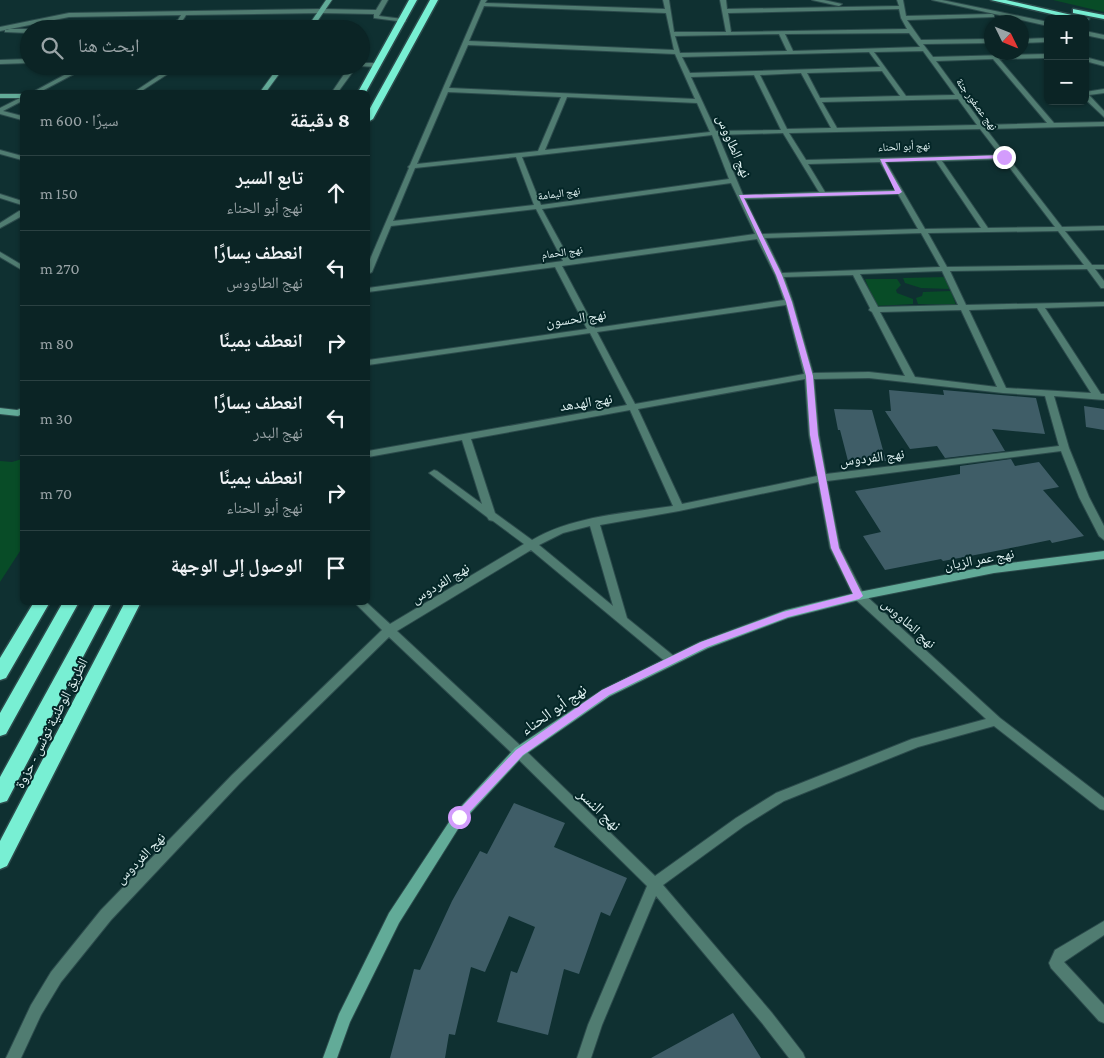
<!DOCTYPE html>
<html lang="ar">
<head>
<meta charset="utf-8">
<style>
	:root { --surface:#0b2425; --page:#142c2d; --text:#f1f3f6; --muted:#9aa4a7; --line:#2b4142 }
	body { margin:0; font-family:"Crimson Pro","Noto Naskh Arabic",serif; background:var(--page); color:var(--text); direction:rtl }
	.controls { position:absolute; right:15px; top:15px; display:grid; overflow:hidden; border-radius:8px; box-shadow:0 1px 4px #0004 }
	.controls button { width:45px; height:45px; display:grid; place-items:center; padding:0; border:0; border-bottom:1px solid var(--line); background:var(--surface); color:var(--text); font:25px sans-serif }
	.compass { position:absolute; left:984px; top:15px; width:45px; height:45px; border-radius:50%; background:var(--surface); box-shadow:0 1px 4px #0004; rotate:133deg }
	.stop { position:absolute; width:15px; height:15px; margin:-11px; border:4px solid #d39cfc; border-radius:50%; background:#fff }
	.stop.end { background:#d39cfc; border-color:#fff; box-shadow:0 1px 5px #0008 }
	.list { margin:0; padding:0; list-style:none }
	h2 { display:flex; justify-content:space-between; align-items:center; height:65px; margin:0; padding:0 20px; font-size:21px }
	h2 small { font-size:16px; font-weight:400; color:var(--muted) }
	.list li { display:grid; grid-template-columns:32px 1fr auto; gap:15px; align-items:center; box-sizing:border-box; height:75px; padding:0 20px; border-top:1px solid var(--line) }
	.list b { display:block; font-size:19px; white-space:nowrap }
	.list p { margin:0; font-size:16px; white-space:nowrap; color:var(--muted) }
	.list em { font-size:16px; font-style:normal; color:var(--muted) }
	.icon { flex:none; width:28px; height:28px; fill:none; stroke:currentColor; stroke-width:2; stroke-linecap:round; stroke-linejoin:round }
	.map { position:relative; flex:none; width:1104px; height:1058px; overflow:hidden; direction:ltr }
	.search { position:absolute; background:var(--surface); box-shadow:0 1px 4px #0004; left:20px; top:20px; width:350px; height:55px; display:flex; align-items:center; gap:12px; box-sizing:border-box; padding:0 18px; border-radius:28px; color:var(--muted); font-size:19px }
	.panel { position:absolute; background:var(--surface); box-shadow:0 1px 4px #0004; left:20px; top:90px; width:350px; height:515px; border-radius:8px; direction:rtl }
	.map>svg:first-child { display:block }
</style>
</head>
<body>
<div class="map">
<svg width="1104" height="1058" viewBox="0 0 1104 1058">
	<rect width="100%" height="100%" fill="#0f3031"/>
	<path fill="#084c27" d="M1053 0H1104V12Z
		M946 277 950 289 921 288 905 283 903 278Z
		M865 279H897L901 285 896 290 897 293 913 299V304L876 306Z
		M951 291 956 305 918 304 916 298 922 296 923 292Z
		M22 459V548L0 582V461L12 462Z"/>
	<path fill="#3f5d67" d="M889 390 944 395 943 390 1036 398 1045 434 992 429 1005 451 945 458 937 446 910 449 885 411H891Z
		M1084 406 1104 409V430L1086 427Z
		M834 409 872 410 886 461H848L840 430H838Z
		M1011 459 1015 466 1039 462 1059 487 1043 490 1084 536 1052 543 1050 540 991 552 943 561 941 559 885 570 863 536 881 532 855 491 960 474V466Z
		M514 803 565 823 554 847 627 878 610 916 601 912 579 974 564 969 548 1035 497 1022 511 971 517 973 535 927 509 916 485 972 471 967 455 1035 449 1034 445 1058H390L414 969 420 970 452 901 480 851 487 854Z
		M733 1013 761 1058H651Z"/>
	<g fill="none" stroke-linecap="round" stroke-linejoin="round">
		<g stroke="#2c4b4c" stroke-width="2">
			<path id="street" d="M382 0H388L379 16 403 19 406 21 405 22 374 18V14L322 13 186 15C181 25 171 29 159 29L178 20 181 15 69 17 0 31V27L69 13 322 9 376 10Z
				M481 0H487L485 3 665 9 663 0H669L674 32H726L720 0H726L727 9 899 6 897 0H903L906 16 992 14 994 15V17L907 20 921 40 992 39V43L923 44 933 57 1048 54V58L999 59 1054 123 1104 122V126L986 129 1062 227 1104 226V230L1065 231 1092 265H1104V269H1095L1104 281V288H1101L1087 269 950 271 966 305 1104 302V306L1045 308 1101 394H1104V400L1054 396 1069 448 1089 497 1104 526V540L1099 536 1079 497 1061 451 827 481 840 548 863 593 1000 718 1104 798V810L1100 809 994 726 918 747 784 801 744 826 663 885 772 1013 803 1053 805 1058H789L762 1023 656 896 602 1025 591 1058H577L588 1025 647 886 515 756 389 637 240 783 111 920 61 982 41 1015 21 1058H6L31 1005 51 972 101 910 232 775 382 630 354 602H366L390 624 524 544 493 521 489 520 487 517 429 473 434 470 437 471 482 504 462 440 368 457V451L627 405 590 333 368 365V360L587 329 555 267 368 292V288L563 261 536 209 391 226 372 272 368 274V264L409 168 408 167 410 165ZM484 6 666 13 674 50 469 41ZM899 9 901 18 907 29 731 32 728 13ZM909 33 920 47 793 51 785 34ZM779 34 787 51 680 53 675 36ZM468 45 675 54 695 99 449 88ZM923 51 955 95 906 96 874 52ZM869 52 880 67 690 73 682 57ZM993 59 1047 123 983 125 936 61ZM882 71 900 96 820 98 807 73ZM801 73 831 128 787 129 760 75ZM754 75 781 130 716 131 691 77ZM448 92 561 97 538 151 417 164ZM567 97 697 103 710 132 545 150ZM958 99 977 125 837 128 822 102ZM980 129 1000 155 806 160 789 133ZM783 133 819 192 743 195 718 135ZM712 135 729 179 541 205 522 157ZM516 157 534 205 393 221 415 168ZM1003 159 1055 227 988 228 942 161ZM936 161 981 228 925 229 886 162ZM880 162 896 190 825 192 808 164ZM731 183 755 234 570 260 542 209ZM898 194 918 229 762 234 745 199ZM1058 231 1084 265 947 267 928 233ZM921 233 940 267 782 273 765 238ZM757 239 775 275 784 300 595 328 562 266ZM942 271 958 305 878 307 860 274ZM853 275 870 308 869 310 872 312 905 376 869 372 813 373 793 302 784 277ZM786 305 804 374 635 404 597 332ZM1037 308 1091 393 1006 388 969 310ZM961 310 997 387 915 377 880 312ZM869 378 1003 393 1045 396 1059 446 826 474 819 435 814 379ZM805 379 809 435 817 476 682 504 638 409ZM630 410 673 506C627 513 572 516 532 540L495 513 471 439ZM818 482 830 548 855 599 986 719 912 739 776 793 736 818 655 876 523 748 397 631 531 550 667 663 671 664 675 663 677 660 675 657 627 618 600 525 679 511ZM590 526 613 606 539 545 563 533Z
				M812 0H824L842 4 839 6Z
				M932 0H942L1048 22V26Z
				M7 29H29V33L5 32V30Z
				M1085 31 1104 35V39L1085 35Z
				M1048 38V42L1022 43V39Z
				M1085 57 1104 62V66L1085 61Z
				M29 59V63L0 64V60Z
				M361 63H378L381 65 378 67 359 66H361Z
				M81 66H89L40 92H33Z
				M173 66H180L140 92H134Z
				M357 66 338 92H332L349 67Z
				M1104 89V93L1089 95 1104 111V117L1085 99V92Z
				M22 97V101L3 111 22 116V120L0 114V108Z
				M0 150 22 156V160L0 154Z
				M0 194 22 201V205L0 198Z
				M19 211H22V216L0 228V223Z
				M0 252 22 265V270L0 257Z
				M1104 921V935L1064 962 1104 1005V1023L1099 1021 1051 968 1049 963 1055 950Z"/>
		</g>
		<g stroke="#2c4b4c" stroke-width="2">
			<path id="secondary" d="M326 0H332L312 29H306Z
				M279 66H285L266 92H260Z
				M0 94H22V98H0Z
				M0 408 17 410 22 408V414L18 416 0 414Z
				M1104 551V559L994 573 859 600 788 618 708 648 610 696 523 756 463 821 399 923 350 1022 337 1058H323L339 1014 389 913 455 813 515 748 602 690 700 642 786 610 859 592 994 565Z"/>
		</g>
		<g stroke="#2c4b4c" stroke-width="3">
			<path id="highway" d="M409 0H417L366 92H358Z
				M430 0H438L373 119 368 122V112Z
				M991 0H1006L1089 19 1085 21V19H1073Z
				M1073 9 1104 15V19L1073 13Z
				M34 602H50L6 678 0 680V658Z
				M63 602H79L6 734 0 736V713Z
				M96 602H112L7 801 0 803V777Z
				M125 602H141L7 866 0 869V841Z"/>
		</g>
		<use href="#street" fill="#507c71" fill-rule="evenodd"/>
		<use href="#secondary" fill="#62ab98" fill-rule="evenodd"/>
		<use href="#highway" fill="#78efd3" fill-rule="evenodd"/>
	</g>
	<path fill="#d39cfc" d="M1004 155 1006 158 885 162 902 192 899 194 744 198 782 275 792 302 813 376 818 435 839 548 863 596 859 599 788 617 707 647 609 695 523 755 462 820H455L453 817 455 814 516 750 602 690 701 642 783 612 853 594 831 548 810 435 806 376 786 302 776 275 739 195 895 191 880 159Z"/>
	<g text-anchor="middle" stroke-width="4" stroke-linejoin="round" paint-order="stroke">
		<g font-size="11" fill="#dff1f1" stroke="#042627">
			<text transform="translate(977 104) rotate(54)" y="4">نهج عصفور جنة</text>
			<text transform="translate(904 146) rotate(-2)" y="4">نهج أبو الحناء</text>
			<text transform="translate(559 193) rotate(-8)" y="4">نهج اليمامة</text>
			<text transform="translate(562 252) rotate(-8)" y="4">نهج الحمام</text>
		</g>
		<g font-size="14" fill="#dff1f1" stroke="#042627">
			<text transform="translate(734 146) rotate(67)" y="5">نهج الطاووس</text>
			<text transform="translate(576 318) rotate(-8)" y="5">نهج الحسون</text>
			<text transform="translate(586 402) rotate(-9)" y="5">نهج الهدهد</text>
			<text transform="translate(872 457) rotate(-7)" y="5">نهج الفردوس</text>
			<text transform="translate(979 559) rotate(-10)" y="5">نهج عمر الزيان</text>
			<text transform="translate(440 583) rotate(-31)" y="5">نهج الفردوس</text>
			<text transform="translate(909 623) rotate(42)" y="5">نهج الطاووس</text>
			<text transform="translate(51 723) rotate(-63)" y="5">الطريق الوطنية تونس - حزوة</text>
			<text transform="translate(140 858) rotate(-46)" y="5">نهج الفردوس</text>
		</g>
		<g font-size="16" fill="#dff1f1" stroke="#042627">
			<text transform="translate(553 709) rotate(-35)" y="6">نهج أبو الحناء</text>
			<text transform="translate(600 809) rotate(44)" y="6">نهج النسر</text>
		</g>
	</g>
</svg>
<div class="controls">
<button>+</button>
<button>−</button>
</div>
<svg class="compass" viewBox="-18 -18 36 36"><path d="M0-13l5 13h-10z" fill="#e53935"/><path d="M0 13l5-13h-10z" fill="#9aa4a7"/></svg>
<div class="stop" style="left:459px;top:817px"></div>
<div class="stop end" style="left:1004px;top:157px"></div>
<div class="search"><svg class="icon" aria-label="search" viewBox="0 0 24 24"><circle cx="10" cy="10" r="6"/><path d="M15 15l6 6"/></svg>ابحث هنا</div>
<section class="panel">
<h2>8 دقيقة<small>سيرًا · 600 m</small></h2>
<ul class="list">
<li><svg class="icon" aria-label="ahead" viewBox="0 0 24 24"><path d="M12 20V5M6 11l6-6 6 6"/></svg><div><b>تابع السير</b><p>نهج أبو الحناء</p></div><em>150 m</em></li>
<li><svg class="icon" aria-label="left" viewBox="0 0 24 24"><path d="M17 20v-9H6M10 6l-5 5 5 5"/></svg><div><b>انعطف يسارًا</b><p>نهج الطاووس</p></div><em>270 m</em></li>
<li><svg class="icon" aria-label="right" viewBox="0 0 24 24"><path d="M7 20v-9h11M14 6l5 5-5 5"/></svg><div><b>انعطف يمينًا</b></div><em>80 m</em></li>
<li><svg class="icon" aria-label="left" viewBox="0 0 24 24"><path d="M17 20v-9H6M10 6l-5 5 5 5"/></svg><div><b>انعطف يسارًا</b><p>نهج البدر</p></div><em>30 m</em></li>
<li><svg class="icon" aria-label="right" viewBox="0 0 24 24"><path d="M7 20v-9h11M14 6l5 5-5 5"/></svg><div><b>انعطف يمينًا</b><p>نهج أبو الحناء</p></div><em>70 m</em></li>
<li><svg class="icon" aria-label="arrive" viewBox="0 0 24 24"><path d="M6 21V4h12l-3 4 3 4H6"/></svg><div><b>الوصول إلى الوجهة</b></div></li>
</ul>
</section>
</div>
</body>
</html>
